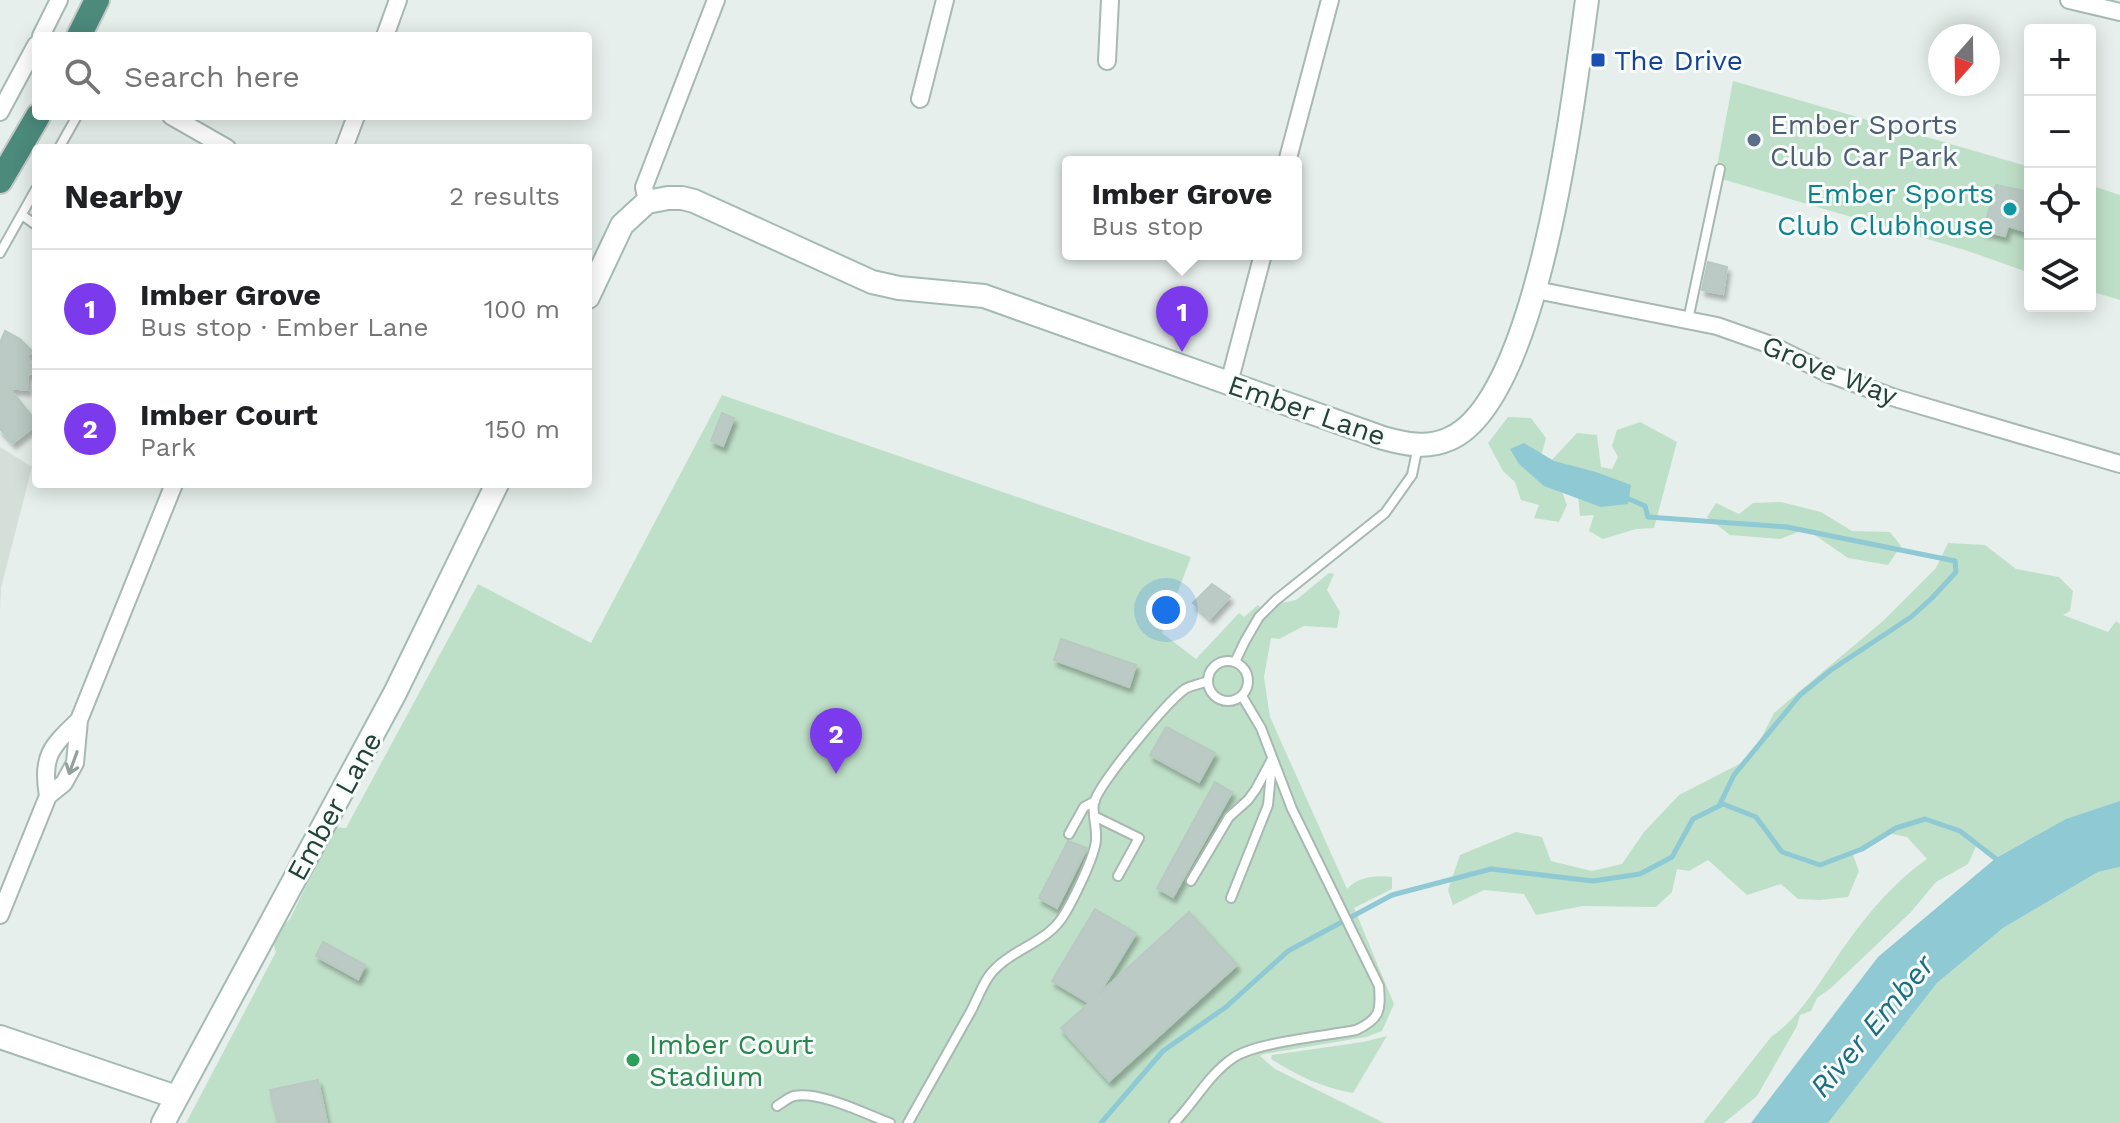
<!DOCTYPE html>
<html lang="en">
<head>
<meta charset="utf-8">
<style>
	:root { --surface:#fff; --page:#f6f6f6; --text:#202124; --muted:#757577; --line:#e0e0e0; --accent:#7c3aed }
	body { margin:0; font-family:"Work Sans",sans-serif; background:var(--page); color:var(--text) }
	.controls { position:absolute; right:24px; top:24px; display:grid; overflow:hidden; border-radius:8px; box-shadow:0 4px 20px #0003 }
	.controls button { width:72px; height:72px; display:grid; place-items:center; padding:0; border:0; border-bottom:2px solid var(--line); background:var(--surface); color:var(--text); font:40px sans-serif }
	.compass { position:absolute; left:1928px; top:24px; width:72px; height:72px; border-radius:50%; background:var(--surface); box-shadow:0 4px 20px #0003; rotate:200deg }
	.you { position:absolute; left:1166px; top:610px; width:28px; height:28px; margin:-20px; border:6px solid #fff; border-radius:50%; background:#1a73e8; box-shadow:0 0 0 12px #1a73e833 }
	.badge { display:grid; place-items:center; width:52px; height:52px; border-radius:50%; background:var(--accent); color:#fff; font-size:26px; font-weight:700 }
	.pin { position:absolute; translate:-50% -66px; filter:drop-shadow(0 2px 4px #0008) }
	.pin::after { content:''; position:absolute; top:42px; width:28px; height:24px; background:inherit; clip-path:polygon(0 0,100% 0,50% 100%) }
	.popup { position:absolute; left:1062px; top:156px; width:240px; height:104px; box-sizing:border-box; display:grid; place-content:center; border-radius:8px; background:var(--surface); filter:drop-shadow(0 2px 6px #0005); font-size:26px; white-space:nowrap; color:var(--muted) }
	.popup b { font-size:30px; color:var(--text) }
	.popup::after { content:''; position:absolute; left:50%; top:100%; margin-left:-16px; border:16px solid transparent; border-top-color:var(--surface) }
	.list { margin:0; padding:0; list-style:none }
	h2 { display:flex; justify-content:space-between; align-items:center; height:104px; margin:0; padding:0 32px; font-size:34px }
	h2 small { font-size:26px; font-weight:400; color:var(--muted) }
	.list li { display:grid; grid-template-columns:52px 1fr auto; gap:24px; align-items:center; box-sizing:border-box; height:120px; padding:0 32px; border-top:2px solid var(--line) }
	.list b { display:block; font-size:30px; white-space:nowrap }
	.list p { margin:0; font-size:26px; white-space:nowrap; color:var(--muted) }
	.list em { font-size:26px; font-style:normal; color:var(--muted) }
	.icon { flex:none; width:44px; height:44px; fill:none; stroke:currentColor; stroke-width:2; stroke-linecap:round; stroke-linejoin:round }
	.map { position:relative; flex:none; width:2120px; height:1123px; overflow:hidden }
	.search { position:absolute; background:var(--surface); box-shadow:0 4px 20px #0003; left:32px; top:32px; width:560px; height:88px; display:flex; align-items:center; gap:20px; box-sizing:border-box; padding:0 28px; border-radius:8px; color:var(--muted); font-size:30px }
	.panel { position:absolute; background:var(--surface); box-shadow:0 4px 20px #0003; left:32px; top:144px; width:560px; height:344px; border-radius:8px }
	.map>svg:first-child { display:block }
</style>
</head>
<body>
<div class="map">
<svg width="2120" height="1123" viewBox="0 0 2120 1123">
	<defs>
		<filter id="shadow"><feDropShadow dx="3" dy="5.5" stdDeviation="2" flood-color="#0004"/></filter>
	</defs>
	<rect width="100%" height="100%" fill="#e6efeb"/>
	<path fill="#d4dfda" d="M0 447 32 467 1 588 0 612Z"/>
	<path fill="#bfe0c8" d="M1733 81 2030 167V273L1968 251 1715 177Z
		M2090 185 2120 195V300L2090 291Z
		M722 395 1191 557 1162 633 1196 659 1239 613 1244 617 1258 605 1263 611 1277 604 1296 600 1329 573 1334 574 1327 590 1340 612 1337 628 1304 626 1279 639 1271 638 1264 677 1270 717 1347 889C1359 876 1374 876 1392 877V889L1354 908 1394 1004 1382 1031 1366 1037 1264 1054 1260 1056 1275 1069 1384 1123H186L276 952 273 943 278 930 290 919 320 857V842L330 827 346 828 478 584 591 643Z
		M1508 417 1531 418 1546 438 1541 457 1549 463 1577 433 1597 435 1601 467 1612 469 1618 457 1612 446 1617 430 1640 422 1677 442 1654 528 1636 529 1603 539 1589 531 1594 515 1580 516 1576 472 1557 479 1567 505 1559 522 1534 518 1539 505 1521 500 1515 482 1503 471 1488 443Z
		M1781 502 1821 512 1852 531 1890 532 1901 546 1888 565 1848 558 1806 529 1780 539 1730 535 1707 517 1716 503 1739 514 1753 503Z
		M1948 543 1985 545 2016 569 2059 577 2073 591 2070 611 2063 615 2108 632 2116 621 2120 624V809L2024 842 1996 858 1977 844 1968 864 1936 882 1911 912 1831 988 1817 998 1811 1011 1800 1015 1797 1026 1757 1096 1724 1123H1703L1771 1037C1797 1019 1814 991 1831 966 1858 926 1887 887 1927 859L1907 837 1887 833 1852 852 1859 871 1848 897 1820 900 1798 899 1781 884 1747 895 1708 860 1689 871 1677 869 1672 892 1656 907 1583 906 1536 915 1524 894 1484 890 1453 905 1448 890 1460 855 1516 832 1542 837 1551 861 1592 871 1622 864 1644 832 1679 795 1751 758 1774 713 1883 621 1936 568Z
		M2120 867V1123H1828L1937 983 2003 928 2098 872Z
		M1387 1036 1353 1093C1323 1088 1296 1075 1271 1059L1272 1055 1363 1042Z"/>
	<path fill="#8ec9d4" d="M1524 443 1554 461 1596 472 1631 485 1628 504 1601 507 1544 486 1519 464 1510 449Z
		M2120 801V867L2098 872 2003 928 1937 983 1828 1123H1751L1878 957 1996 858 2066 819Z"/>
	<g fill="none" stroke-linecap="round" stroke-linejoin="round">
		<path stroke="#8ec9d4" stroke-width="5" d="M1629 499 1645 506 1648 517 1787 527 1955 561 1956 572 1932 598 1911 617 1831 670 1800 695 1734 775 1720 804
			M1101 1123 1163 1051 1226 1007 1288 951 1392 895 1491 869 1593 881 1640 874 1672 857 1693 819 1723 804 1756 817 1782 852 1820 865 1862 849 1896 828 1925 819 1960 831 2000 862"/>
	</g>
	<path fill="#bbcac4" stroke="#b8c9c2" stroke-width="2" filter="url(#shadow)" d="M1996 185 2030 192V233L2008 226 2005 236 1983 231Z
		M1708 262 1727 267 1723 294 1702 290Z
		M5 331 20 339 32 351 27 356 35 372 27 375 28 390 9 388 35 420 30 425 32 428 13 443 0 429V343Z
		M722 413 734 418 723 446 711 441Z
		M1212 584 1230 597 1210 618 1193 603Z
		M1061 639 1136 665 1129 687 1054 660Z
		M1166 727 1215 753 1199 782 1150 755Z
		M1215 782 1232 792 1173 897 1157 888Z
		M1068 841 1087 848 1057 908 1039 898Z
		M1095 909 1136 933 1099 994 1189 912 1237 965 1109 1081 1061 1028 1089 1003 1052 981Z
		M323 942 365 965 358 979 316 956Z
		M318 1080 327 1123H278L270 1090Z"/>
	<g fill="none" stroke-linecap="round" stroke-linejoin="round">
		<g stroke="#a8b8b2" stroke-width="12">
			<path id="service" d="M59 148 77 116
				M22 215 36 225
				M0 253 36 189
				M1688 320 1720 169
				M1208 681a20 20 0 1 1 40 0a20 20 0 1 1-40 0Z
				M1235 662 1245 641 1259 617 1276 600 1385 513 1412 475 1418 446
				M1094 816 1139 838 1118 876
				M1069 834 1084 807 1095 801
				M1191 881 1229 817 1248 800 1256 789 1272 759
				M1231 898 1268 805 1272 763
				M777 1106C782 1103 789 1097 794 1096 821 1091 865 1114 890 1123
				M908 1123C929 1086 950 1048 971 1011 978 998 984 979 995 969 1015 948 1045 943 1062 918 1072 903 1095 856 1096 840 1097 827 1092 815 1094 803 1099 783 1167 702 1185 689 1191 685 1201 684 1208 681
				M1174 1123C1194 1103 1209 1074 1233 1058 1256 1042 1326 1036 1356 1030 1380 1019 1381 1011 1379 986L1292 809 1261 728 1242 696"/>
		</g>
		<g stroke="#a8b8b2" stroke-width="20">
			<path id="minor" d="M2069 0 2120 12
				M41 36 59 0
				M385 36 398 0
				M1107 61 1110 0
				M920 99 945 0
				M0 112 36 45
				M171 116 227 148
				M344 148 356 116
				M1287 162 1330 0
				M647 202 644 187 716 0
				M1536 290 1717 326 1771 345 1827 373 1892 397 2120 464
				M1229 383 1263 254
				M79 720 174 484
				M0 915 48 796 64 783 75 763 79 720C51 747 41 756 48 796"/>
		</g>
		<g stroke="#a4bbb3" stroke-width="26">
			<path id="secondary" d="M588 297 622 225 647 202 668 198H682L694 201 872 282 899 288 984 296 1383 438C1405 444 1427 449 1449 439 1540 401 1574 93 1587 0
				M0 1037 176 1097
				M163 1123 395 693 497 484"/>
		</g>
		<g stroke="#c2cac8" stroke-width="28">
			<path id="trunk" d="M79 36 97 0
				M0 181 38 116"/>
		</g>
		<use href="#service" stroke="#fff" stroke-width="8"/>
		<use href="#minor" stroke="#fff" stroke-width="16"/>
		<use href="#secondary" stroke="#fff" stroke-width="22"/>
		<use href="#trunk" stroke="#4c8a7c" stroke-width="24"/>
	</g>
	<defs><path id="oneway-shaft" d="M-6 0H5M1.5-3L5.5 0L1.5 3" fill="none" stroke-width="1.6" stroke-linecap="round" stroke-linejoin="round" transform="scale(2)"/></defs>
	<use stroke="#92a09c" href="#oneway-shaft" transform="translate(73 763) rotate(110)"/>
	<rect fill="#1a4fb4" stroke="#f7fbf9" stroke-width="3" x="1590" y="52" width="16" height="16" rx="4"/>
	<circle fill="#5c6f8a" stroke="#f7fbf9" stroke-width="3" cx="1754" cy="140" r="8"/>
	<circle fill="#0f9aa8" stroke="#f7fbf9" stroke-width="3" cx="2010" cy="209" r="8"/>
	<circle fill="#2e9e5b" stroke="#f7fbf9" stroke-width="3" cx="633" cy="1060" r="8"/>
	<g text-anchor="middle" stroke-width="6" stroke-linejoin="round" paint-order="stroke">
		<g font-size="28" fill="#164399" stroke="#f7fbf9" text-anchor="start">
			<text x="1614" y="70">The Drive</text>
		</g>
		<g font-size="28" fill="#4e5e75" stroke="#f7fbf9" text-anchor="start">
			<text x="1770" y="134">Ember Sports<tspan x="1770" dy="32">Club Car Park</tspan></text>
		</g>
		<g font-size="28" fill="#0d838f" stroke="#f7fbf9" text-anchor="end">
			<text x="1994" y="203">Ember Sports<tspan x="1994" dy="32">Club Clubhouse</tspan></text>
		</g>
		<g font-size="28" fill="#24423a" stroke="#f7fbf9">
			<text transform="translate(1830 370) rotate(22)" y="10">Grove Way</text>
			<text transform="translate(1307 410) rotate(19)" y="10">Ember Lane</text>
			<text transform="translate(334 806) rotate(-61)" y="10">Ember Lane</text>
		</g>
		<g font-size="28" fill="#27864d" stroke="#f7fbf9" text-anchor="start">
			<text x="649" y="1054">Imber Court<tspan x="649" dy="32">Stadium</tspan></text>
		</g>
		<g font-size="30" font-style="italic" fill="#1c6f80" stroke="#f7fbf9">
			<text transform="translate(1872 1026) rotate(-50)" y="10">River Ember</text>
		</g>
	</g>
</svg>
<div class="controls">
<button>+</button>
<button>−</button>
<button><svg class="icon" aria-label="locate" viewBox="0 0 24 24"><circle cx="12" cy="12" r="6"/><path d="M12 2v4M12 18v4M2 12h4M18 12h4"/></svg></button>
<button><svg class="icon" aria-label="layers" viewBox="0 0 24 24"><path d="M12 4l9 5-9 5-9-5zM3 14l9 5 9-5"/></svg></button>
</div>
<svg class="compass" viewBox="-18 -18 36 36"><path d="M0-13l5 13h-10z" fill="#e53935"/><path d="M0 13l5-13h-10z" fill="#757577"/></svg>
<div class="you"></div>
<div class="pin badge" style="left:1182px;top:352px">1</div>
<div class="popup"><b>Imber Grove</b>Bus stop</div>
<div class="pin badge" style="left:836px;top:774px">2</div>
<div class="search"><svg class="icon" aria-label="search" viewBox="0 0 24 24"><circle cx="10" cy="10" r="6"/><path d="M15 15l6 6"/></svg>Search here</div>
<section class="panel">
<h2>Nearby<small>2 results</small></h2>
<ul class="list">
<li><span class="badge">1</span><div><b>Imber Grove</b><p>Bus stop · Ember Lane</p></div><em>100 m</em></li>
<li><span class="badge">2</span><div><b>Imber Court</b><p>Park</p></div><em>150 m</em></li>
</ul>
</section>
</div>
</body>
</html>
